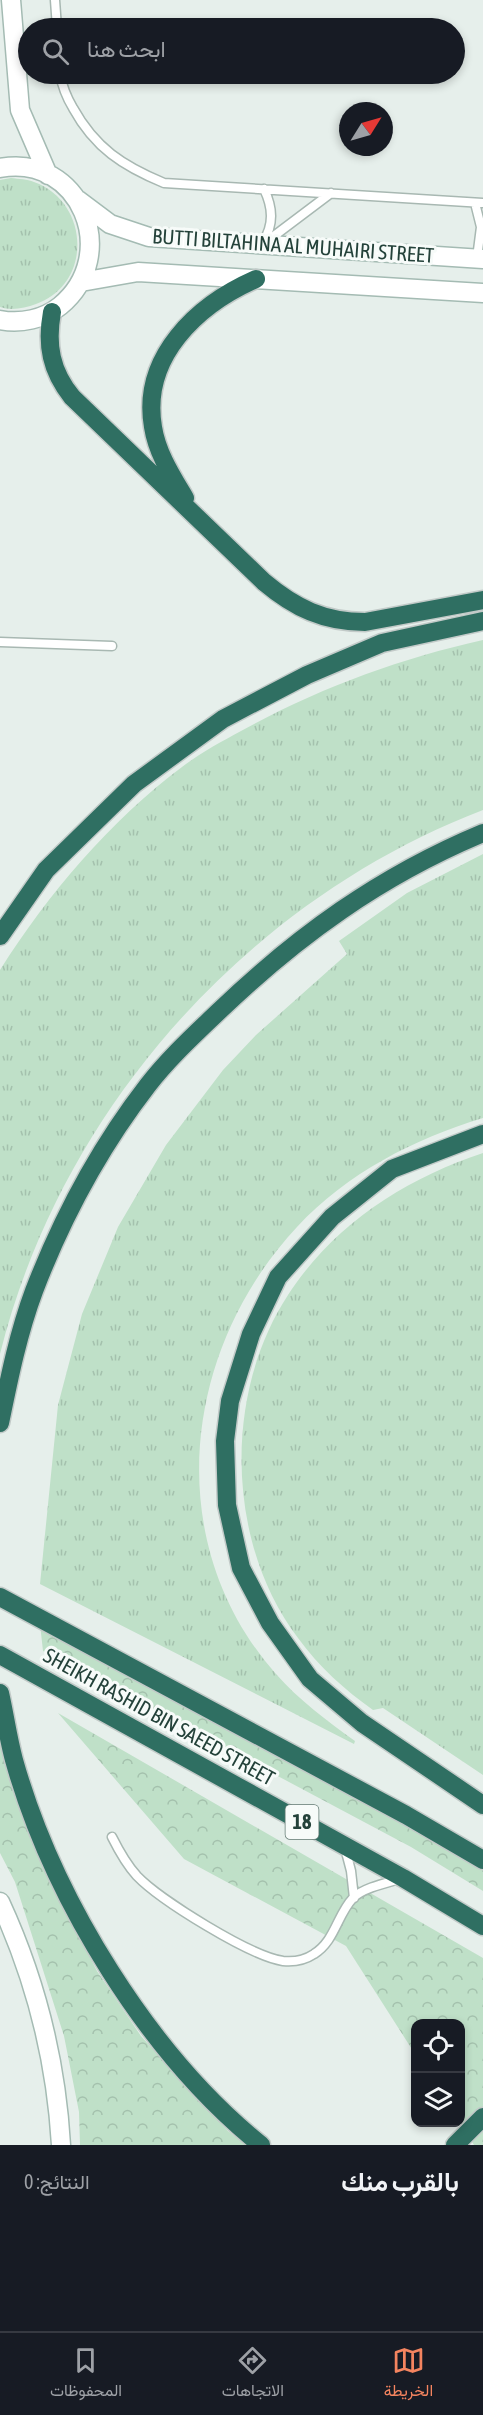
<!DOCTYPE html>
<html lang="ar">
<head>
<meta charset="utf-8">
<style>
	:root { --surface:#171b24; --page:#242831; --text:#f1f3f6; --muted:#9ea1a6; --line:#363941; --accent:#f4845f }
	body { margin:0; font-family:"Asap Condensed",Vazirmatn,sans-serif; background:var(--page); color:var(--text); direction:rtl }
	.controls { position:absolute; right:18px; bottom:18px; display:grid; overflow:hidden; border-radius:12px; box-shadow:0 3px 9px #0003 }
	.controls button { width:54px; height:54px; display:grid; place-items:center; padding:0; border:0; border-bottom:2px solid var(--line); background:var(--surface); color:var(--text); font:30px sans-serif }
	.compass { position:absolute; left:339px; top:102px; width:54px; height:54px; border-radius:50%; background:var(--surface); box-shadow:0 3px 9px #0003; rotate:53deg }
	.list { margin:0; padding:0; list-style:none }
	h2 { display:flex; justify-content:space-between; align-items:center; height:78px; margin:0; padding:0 24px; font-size:26px }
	h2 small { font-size:20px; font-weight:400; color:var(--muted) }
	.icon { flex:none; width:33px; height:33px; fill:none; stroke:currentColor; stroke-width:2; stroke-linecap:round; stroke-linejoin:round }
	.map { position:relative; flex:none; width:483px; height:2145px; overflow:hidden; direction:ltr }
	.search { position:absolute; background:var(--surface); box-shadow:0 3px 9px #0003; left:18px; right:18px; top:18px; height:66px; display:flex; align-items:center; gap:15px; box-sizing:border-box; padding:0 21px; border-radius:33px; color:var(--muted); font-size:22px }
	.sheet { height:186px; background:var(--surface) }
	nav { display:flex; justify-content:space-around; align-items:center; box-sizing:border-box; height:84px; border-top:2px solid var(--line); background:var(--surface); font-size:16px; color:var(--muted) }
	nav a { display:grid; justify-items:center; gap:3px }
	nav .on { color:var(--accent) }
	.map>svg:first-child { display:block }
</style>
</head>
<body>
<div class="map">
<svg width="483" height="2145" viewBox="0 0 483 2145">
	<defs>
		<pattern id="grass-tufts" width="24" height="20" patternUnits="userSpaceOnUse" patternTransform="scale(1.5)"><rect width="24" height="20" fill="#bfe0c8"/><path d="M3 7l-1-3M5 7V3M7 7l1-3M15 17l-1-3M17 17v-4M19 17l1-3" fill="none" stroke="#a4c1ad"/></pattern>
		<pattern id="forest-crowns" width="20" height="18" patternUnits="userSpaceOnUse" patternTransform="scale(1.5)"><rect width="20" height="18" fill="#bfe0c8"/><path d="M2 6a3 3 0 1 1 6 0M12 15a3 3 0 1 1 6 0" fill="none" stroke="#a4c1ad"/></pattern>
	</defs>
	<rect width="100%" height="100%" fill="#e6efeb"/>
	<path fill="url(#grass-tufts)" d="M11 178C19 179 27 179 34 182 90 202 93 284 36 304 25 308 11 311 0 307V180Z
		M483 640V810C248 900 61 1109 0 1354V970C48 894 110 821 182 767 200 753 221 742 241 731 317 689 398 659 483 640Z
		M483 854V1118C414 1139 347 1173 297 1227 182 1350 160 1543 276 1674 299 1700 327 1721 355 1741L354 1744 40 1584 58 1405 82 1314 118 1227 166 1145 223 1070 256 1035 347 954 339 941 407 893Z
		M483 1153V1775L383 1708 373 1710C345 1690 319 1667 298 1638 226 1543 223 1394 288 1295 334 1224 405 1179 483 1153Z"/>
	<path fill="url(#forest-crowns)" d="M40 1624 483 1863V1891L411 1847 43 1651Z
		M58 1713 483 1958V2145H474L460 2123V2024H416L415 2054 346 1946 184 1859Z
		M0 1738 6 1765 39 1858 97 1971 141 2036 228 2131 246 2145H80L79 2112 64 2036 15 1882 0 1853Z"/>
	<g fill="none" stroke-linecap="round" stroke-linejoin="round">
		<g stroke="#a8b8b2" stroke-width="11">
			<path id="lane" d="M55 0 57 28
				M60 74C62 85 67 98 73 108 95 148 123 166 164 183L483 203
				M475 203 481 227 477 258
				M263 242C274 224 273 208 264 189
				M266 242 331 193
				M0 642 112 646
				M112 1837C119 1851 126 1864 137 1876 160 1900 250 1956 283 1961 293 1962 305 1960 314 1954 335 1941 337 1915 353 1898 363 1888 386 1883 400 1879
				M345 1848 351 1871 354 1898"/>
		</g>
		<g stroke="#a4bbb3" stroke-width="21">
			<path id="secondary" d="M11 0 20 110 48 175
				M0 168C80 153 122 255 60 306 44 319 21 324 0 320
				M78 200 110 224 149 237 483 259
				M81 282 138 272 483 293
				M0 1902C36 1980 56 2059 61 2145"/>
		</g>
		<g stroke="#c2cac8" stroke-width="21">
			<path id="highway" d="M52 312C46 345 51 371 72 397L264 582C295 608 324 622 365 622L483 600
				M185 498C172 476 157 453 153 427 141 357 197 305 256 279
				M0 936 46 870 134 784 223 719 307 675 382 643 483 621
				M483 1134 392 1169 332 1217 278 1277 251 1334 230 1401 225 1441 227 1505 241 1568 270 1623 310 1679 362 1723 483 1805
				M0 1423C9 1379 18 1334 34 1291 62 1218 100 1147 148 1085 169 1058 193 1036 217 1013 297 936 380 876 483 833
				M0 1597 406 1815 483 1860
				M0 1655 403 1878 483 1926
				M0 1693C5 1715 8 1738 14 1760 53 1899 149 2055 261 2145
				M455 2145 483 2117"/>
		</g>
		<use href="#lane" stroke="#fff" stroke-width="8"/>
		<use href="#secondary" stroke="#fff" stroke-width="18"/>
		<use href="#highway" stroke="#2f6f62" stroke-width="18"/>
	</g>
	<g text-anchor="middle" stroke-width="6" stroke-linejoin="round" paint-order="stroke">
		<rect fill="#f7fbf9" stroke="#637a73" stroke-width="1.5" x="285.5" y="1805" width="33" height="34" rx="4.5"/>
		<g font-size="20" font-weight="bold" fill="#24423a">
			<text x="302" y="1829">18</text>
		</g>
		<g font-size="21" fill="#24423a" stroke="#f7fbf9">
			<text transform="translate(293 246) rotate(4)" y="7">BUTTI BILTAHINA AL MUHAIRI STREET</text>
			<text transform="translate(159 1717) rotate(29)" y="7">SHEIKH RASHID BIN SAEED STREET</text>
		</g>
	</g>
</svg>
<div class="controls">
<button><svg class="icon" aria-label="locate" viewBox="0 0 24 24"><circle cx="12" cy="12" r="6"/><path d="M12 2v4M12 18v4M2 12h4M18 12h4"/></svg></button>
<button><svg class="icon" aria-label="layers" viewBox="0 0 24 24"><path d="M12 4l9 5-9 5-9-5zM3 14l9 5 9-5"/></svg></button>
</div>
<svg class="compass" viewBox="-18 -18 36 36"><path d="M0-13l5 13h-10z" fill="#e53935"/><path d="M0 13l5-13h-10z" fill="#9ea1a6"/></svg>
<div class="search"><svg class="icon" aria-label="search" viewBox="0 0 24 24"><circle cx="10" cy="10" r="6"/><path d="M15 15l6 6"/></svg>ابحث هنا</div>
</div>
<section class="sheet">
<h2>بالقرب منك<small>النتائج: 0</small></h2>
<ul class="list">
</ul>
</section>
<nav>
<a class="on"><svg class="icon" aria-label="map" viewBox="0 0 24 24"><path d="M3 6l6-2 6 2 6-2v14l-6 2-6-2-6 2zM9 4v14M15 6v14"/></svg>الخريطة</a>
<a><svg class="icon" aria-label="directions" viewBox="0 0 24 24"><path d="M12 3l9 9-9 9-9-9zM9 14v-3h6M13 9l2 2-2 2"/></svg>الاتجاهات</a>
<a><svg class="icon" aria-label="saved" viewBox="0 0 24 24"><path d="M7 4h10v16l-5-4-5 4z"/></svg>المحفوظات</a>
</nav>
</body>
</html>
